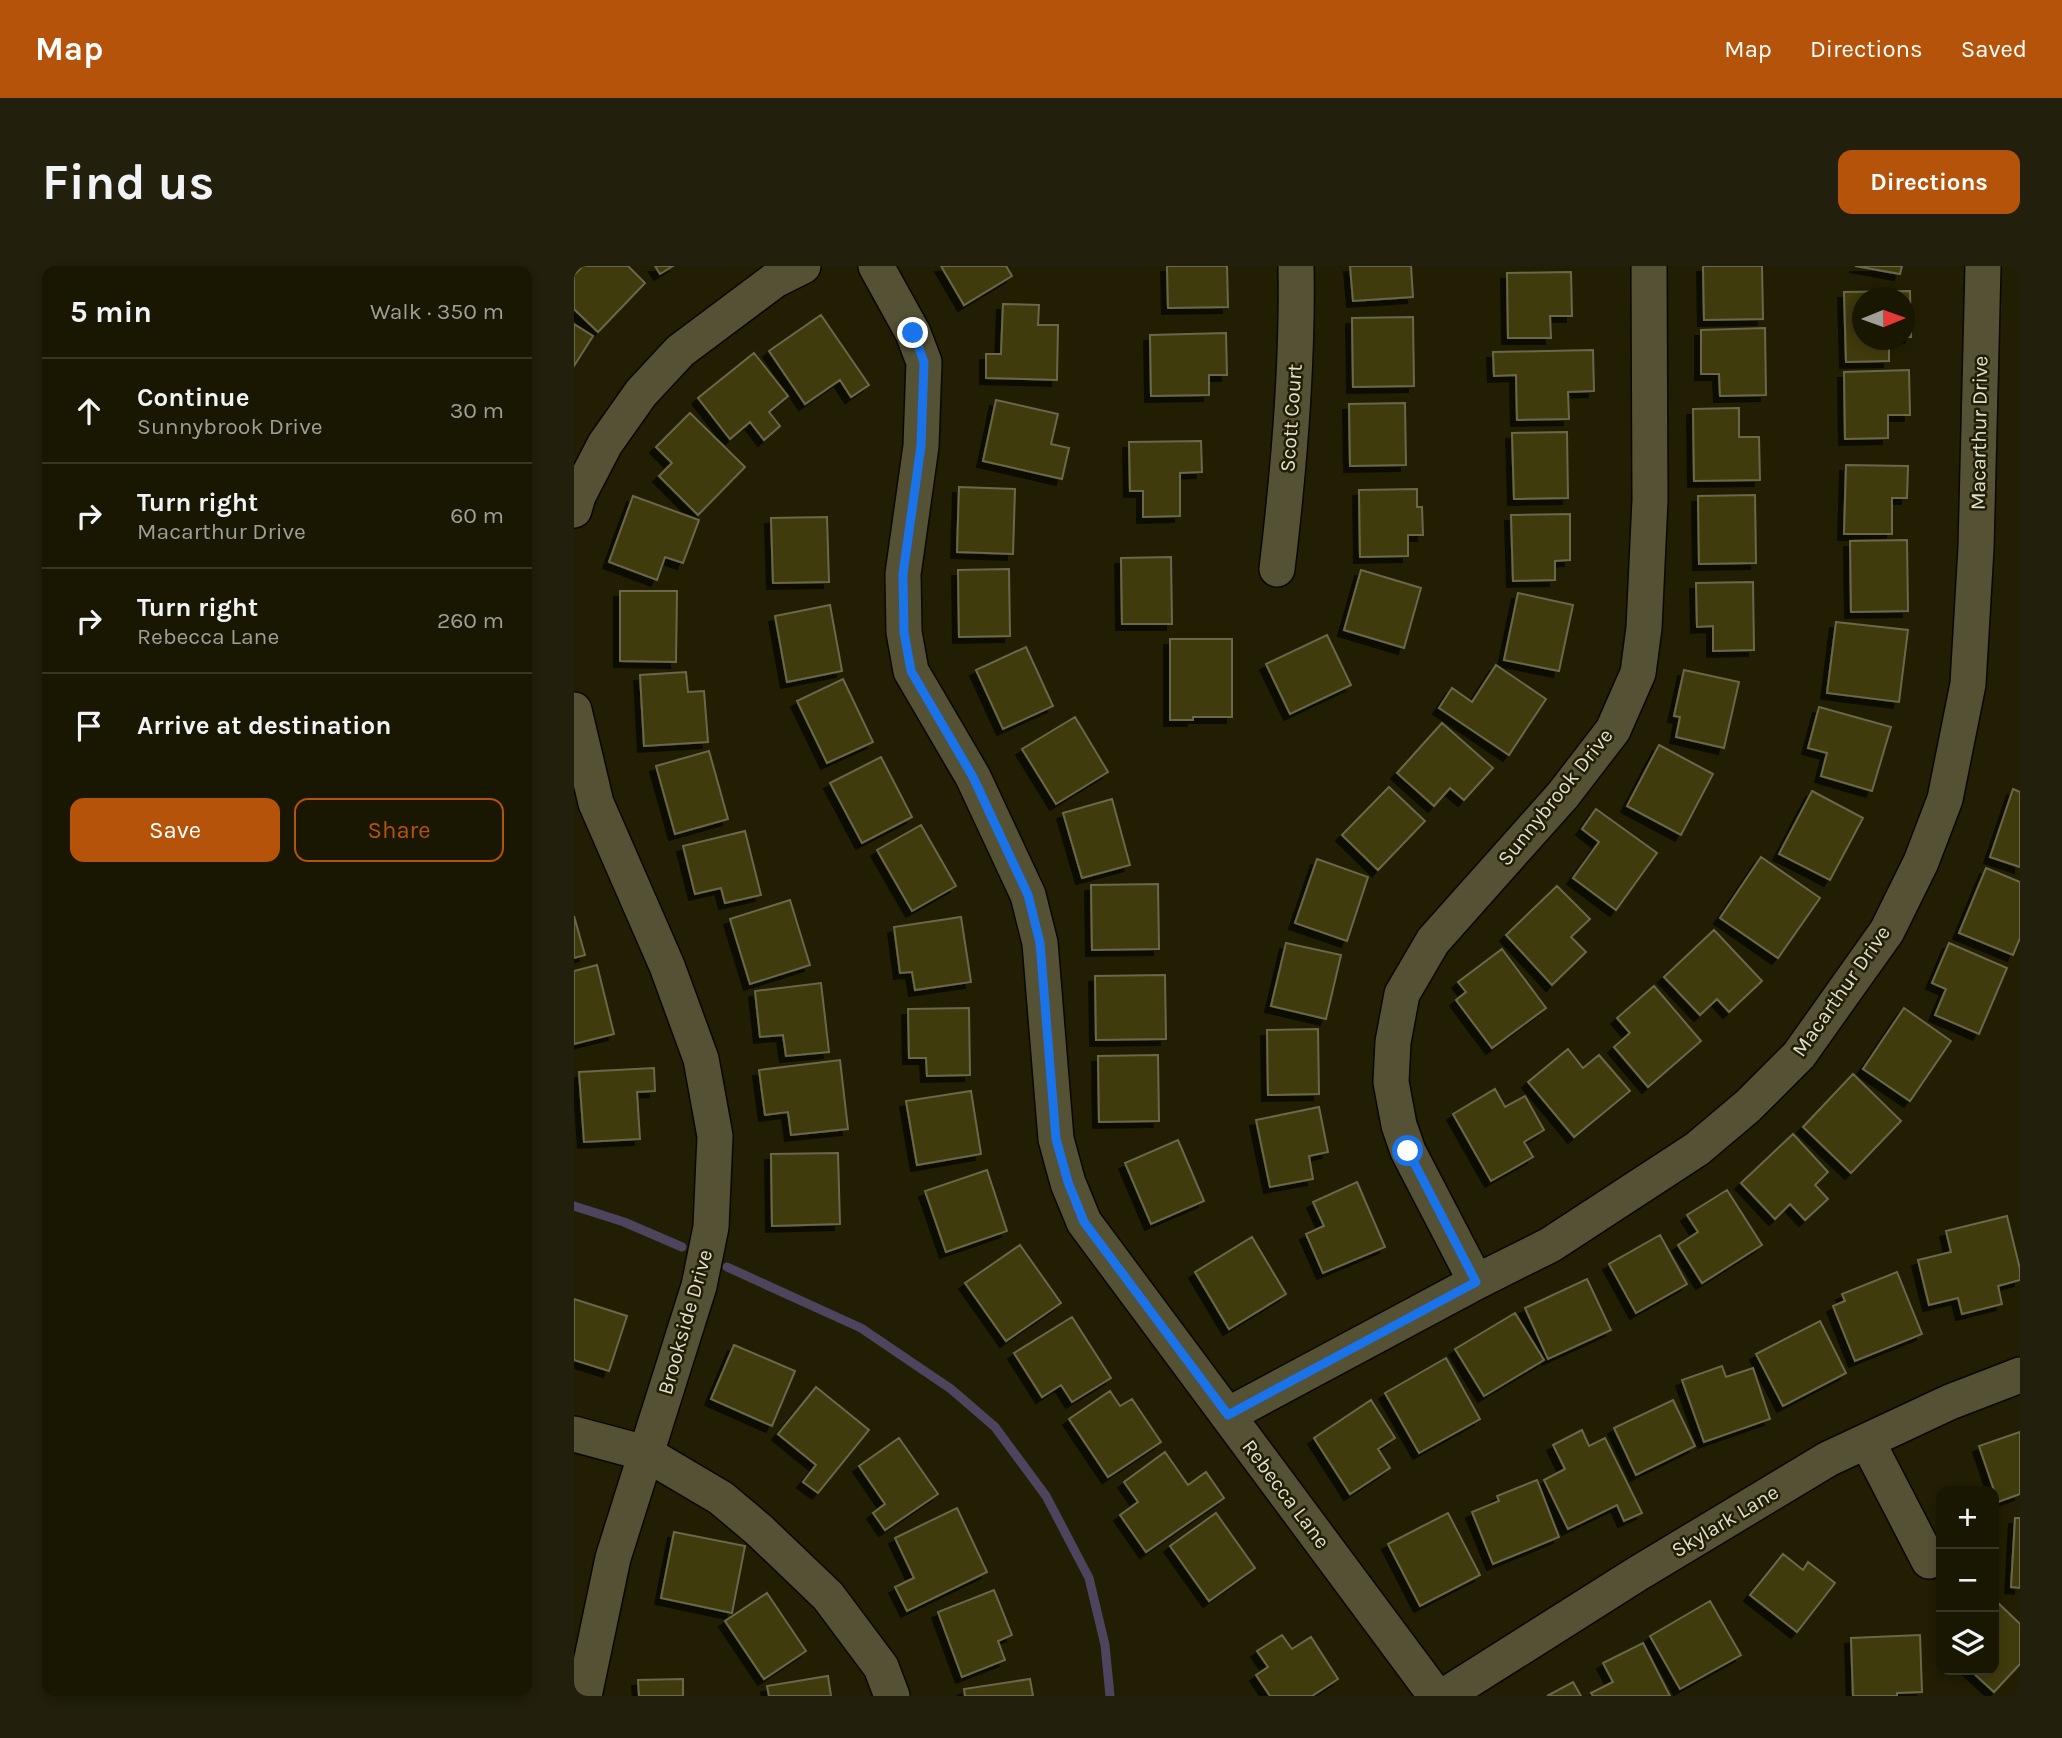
<!DOCTYPE html>
<html lang="en">
<head>
<meta charset="utf-8">
<style>
	:root { --surface:#191602; --page:#221f0c; --text:#f1f3f6; --muted:#9f9f99; --line:#373524; --accent:#b45309 }
	body { margin:0; font-family:Karla,sans-serif; background:var(--page); color:var(--text) }
	.controls { position:absolute; right:21px; bottom:21px; display:grid; overflow:hidden; border-radius:14px; box-shadow:0 4px 10px #0003 }
	.controls button { width:63px; height:63px; display:grid; place-items:center; padding:0; border:0; border-bottom:2px solid var(--line); background:var(--surface); color:var(--text); font:35px sans-serif }
	.compass { position:absolute; left:1278px; top:21px; width:63px; height:63px; border-radius:50%; background:var(--surface); box-shadow:0 4px 10px #0003; rotate:89deg }
	.stop { position:absolute; width:21px; height:21px; margin:-16px; border:5px solid #1a73e8; border-radius:50%; background:#fff }
	.stop.end { background:#1a73e8; border-color:#fff; box-shadow:0 2px 7px #0008 }
	.list { margin:0; padding:0; list-style:none }
	h2 { display:flex; justify-content:space-between; align-items:center; height:91px; margin:0; padding:0 28px; font-size:30px }
	h2 small { font-size:23px; font-weight:400; color:var(--muted) }
	.list li { display:grid; grid-template-columns:46px 1fr auto; gap:21px; align-items:center; box-sizing:border-box; height:105px; padding:0 28px; border-top:2px solid var(--line) }
	.list b { display:block; font-size:26px; white-space:nowrap }
	.list p { margin:0; font-size:23px; white-space:nowrap; color:var(--muted) }
	.list em { font-size:23px; font-style:normal; color:var(--muted) }
	.actions { display:flex; gap:14px; padding:21px 28px }
	.actions a { flex:1; padding:16px 0; border:2px solid var(--accent); border-radius:14px; text-align:center; font-size:24px; color:var(--accent) }
	.actions .main { background:var(--accent); color:#fff }
	.icon { flex:none; width:38px; height:38px; fill:none; stroke:currentColor; stroke-width:2; stroke-linecap:round; stroke-linejoin:round }
	.map { position:relative; flex:none; width:1446px; height:1430px; overflow:hidden; border-radius:14px }
	header { display:flex; align-items:center; gap:42px; box-sizing:border-box; height:98px; padding:0 35px; background:var(--accent); color:#fff }
	header strong { font-size:33px }
	nav { display:flex; gap:38px; margin-inline-start:auto; font-size:24px }
	.intro { display:flex; align-items:center; justify-content:space-between; box-sizing:border-box; height:168px; padding:0 42px }
	h1 { margin:0; font-size:49px }
	.button { padding:18px 32px; border-radius:14px; background:var(--accent); color:#fff; font-size:24px; font-weight:700 }
	main { display:flex; gap:42px; padding:0 42px }
	aside { flex:1; background:var(--surface); border-radius:14px; box-shadow:0 4px 10px #0003 }
	.map>svg:first-child { display:block }
</style>
</head>
<body>
<header>
<strong>Map</strong>
<nav><a>Map</a><a>Directions</a><a>Saved</a></nav>
</header>
<div class="intro"><h1>Find us</h1><a class="button">Directions</a></div>
<main>
<aside>
<h2>5 min<small>Walk · 350 m</small></h2>
<ul class="list">
<li><svg class="icon" aria-label="ahead" viewBox="0 0 24 24"><path d="M12 20V5M6 11l6-6 6 6"/></svg><div><b>Continue</b><p>Sunnybrook Drive</p></div><em>30 m</em></li>
<li><svg class="icon" aria-label="right" viewBox="0 0 24 24"><path d="M7 20v-9h11M14 6l5 5-5 5"/></svg><div><b>Turn right</b><p>Macarthur Drive</p></div><em>60 m</em></li>
<li><svg class="icon" aria-label="right" viewBox="0 0 24 24"><path d="M7 20v-9h11M14 6l5 5-5 5"/></svg><div><b>Turn right</b><p>Rebecca Lane</p></div><em>260 m</em></li>
<li><svg class="icon" aria-label="arrive" viewBox="0 0 24 24"><path d="M6 21V4h12l-3 4 3 4H6"/></svg><div><b>Arrive at destination</b></div></li>
</ul>
<div class="actions"><a class="main">Save</a><a>Share</a></div>
</aside>
<div class="map">
<svg width="1446" height="1430" viewBox="0 0 1446 1430">
	<defs>
		<filter id="shadow"><feDropShadow dx="-6" dy="6" stdDeviation="0" flood-color="#0009"/></filter>
	</defs>
	<rect width="100%" height="100%" fill="#211e03"/>
	<g fill="none" stroke-linecap="round" stroke-linejoin="round">
		<path stroke="#4e445e" stroke-width="9" d="M0 940 50 956 108 981
			M153 1001 287 1062 377 1123 421 1161 472 1230 515 1312 531 1379 536 1430"/>
	</g>
	<path fill="#3f3a0c" stroke="#6a674a" stroke-width="2" filter="url(#shadow)" d="M9 0H54L71 17 24 66 0 43V9Z
		M81 0H99L86 8Z
		M367 0H432L438 10 390 39Z
		M593 0H653L654 41 594 42Z
		M776 0H837L839 31 779 35Z
		M1129 0H1188L1189 53 1130 54Z
		M1281 0H1328L1326 8Z
		M997 6 998 50H976L977 72H934L933 7Z
		M1336 25 1337 71H1330V32H1288V74H1315V95L1272 96 1270 26Z
		M429 38 465 39 464 59H484L483 114 412 112V88H427Z
		M247 49 295 119 277 131 266 114 231 138 195 85Z
		M839 51 840 120 779 121 778 52Z
		M0 58 19 70 0 100Z
		M1191 62 1192 129 1146 130 1145 108H1127V64Z
		M652 67 653 109H635V129L577 130 576 69Z
		M1019 84 1020 125 994 126 995 153 943 154 942 109 920 110 919 86Z
		M180 87 214 130 195 146 206 160 190 174 176 156 156 173 124 132Z
		M1335 104 1336 149H1314V172L1271 173 1270 106Z
		M422 134 484 148 477 178 495 182 488 213 409 195Z
		M831 137 832 199 776 200 775 138Z
		M1165 142V171H1185L1186 214 1120 215 1119 143Z
		M116 147 171 201 124 249 85 210 98 197 82 181Z
		M993 166 994 232 940 233 938 167Z
		M627 175 628 206 606 207V250L569 251V225H556L555 176Z
		M1272 199 1334 200 1333 232H1318V268H1270Z
		M385 221 441 223 439 288 383 286Z
		M843 223V241H848L849 269H834V290L786 291 785 224Z
		M1181 229 1182 297 1125 298 1124 230Z
		M59 230 125 254 109 297 91 291 83 314 35 296Z
		M996 248V294L981 295V314L939 315 937 249Z
		M253 251 255 316 199 317 197 252Z
		M1333 274 1334 345 1277 346 1276 275Z
		M597 291 598 358H548L547 292Z
		M435 303 436 370 385 371 384 304Z
		M787 304 847 322 830 382 770 364Z
		M1179 316 1180 384 1139 385V360L1123 361 1122 317Z
		M46 325H103L102 396 46 395Z
		M944 327 999 339 985 405 930 394Z
		M256 339 268 405 213 416 201 350Z
		M1262 356 1334 364 1325 436 1253 427Z
		M753 369 777 419 716 448 692 398Z
		M596 373H658V451H619V454H596Z
		M452 381 479 440 429 463 402 404Z
		M922 399 972 433 935 489 865 442 878 422 898 436Z
		M1110 404 1165 416 1150 482 1102 471 1106 451 1100 450Z
		M112 406 114 426 130 425 134 476 70 480 66 409Z
		M269 413 299 476 253 497 223 435Z
		M1245 441 1317 461 1298 525 1247 510 1253 487 1234 482Z
		M501 451 534 506 482 538 448 483Z
		M868 457 919 502 890 534 876 522 860 540 823 507Z
		M1085 479 1139 508 1107 569 1053 540Z
		M135 485 154 553 101 568 82 500Z
		M307 491 338 551 288 577 256 517Z
		M815 521 851 555 804 604 768 569Z
		M1439 523 1446 526V601L1416 591Z
		M1238 525 1289 552 1256 614 1205 588Z
		M538 533 556 599 508 612 489 547Z
		M1022 543 1083 587 1042 644 999 612 1025 576 1008 563Z
		M347 559 382 620 338 645 303 584Z
		M171 565 187 629 151 637 147 622 121 628 109 580Z
		M1187 591 1246 632 1204 692 1146 652Z
		M743 593 794 611 773 675 721 657Z
		M1412 602 1446 616V672L1439 689 1385 667Z
		M584 618 585 683 518 684 517 619Z
		M983 620 1016 653 997 671 1012 686 978 719 932 669Z
		M216 634 236 699 176 718 156 653Z
		M0 650 11 689 0 692Z
		M387 651 397 716 341 724 338 706 326 707 320 661Z
		M1140 664 1188 715 1155 746 1143 733 1126 749 1090 711Z
		M712 677 767 689 752 753 697 740Z
		M1375 677 1433 702 1405 768 1361 749 1372 723 1358 717Z
		M928 683 972 742 918 782 882 734 892 726 884 716Z
		M23 699 40 768 0 778V705Z
		M591 709 592 773 522 774 521 710Z
		M247 717 255 786 212 790 209 769 186 771 181 725Z
		M1080 720 1127 775 1074 821 1040 781 1056 767 1043 752Z
		M395 742 396 809 353 810 352 792H335L334 743Z
		M1330 742 1377 775 1336 835 1289 803Z
		M744 763 745 828 694 829 693 764Z
		M994 783 1009 802 1025 789 1056 825 1000 871 954 816Z
		M584 789 585 855 525 856 524 790Z
		M266 794 274 863 217 869 214 846 191 849 185 804Z
		M80 802 81 825 63 826 66 873 10 876 5 806Z
		M1279 808 1327 855 1277 907 1229 861Z
		M921 823 931 841 951 830 970 864 950 876 959 891 917 915 879 848Z
		M397 825 407 888 343 899 332 835Z
		M745 841 754 886 735 890 739 913 696 921 682 854Z
		M1219 868 1254 906 1241 919 1254 933 1231 954 1216 938 1201 953 1167 917Z
		M604 874 630 935 577 958 551 897Z
		M264 887 266 958 198 960 197 888Z
		M413 904 433 965 372 986 351 925Z
		M783 916 811 981 749 1007 732 968 750 960 739 936Z
		M1153 924 1188 979 1128 1017 1104 979 1124 966 1113 949Z
		M1433 950 1446 1003V1014L1424 1020 1428 1038 1388 1048 1384 1032 1355 1039 1344 994 1377 986 1372 965Z
		M1086 969 1113 1018 1062 1047 1035 998Z
		M678 971 712 1028 655 1063 621 1006Z
		M446 979 487 1037 432 1075 391 1017Z
		M1323 1006 1348 1068 1281 1095 1259 1040 1271 1035 1268 1028Z
		M1013 1013 1037 1064 974 1093 951 1042Z
		M0 1033 53 1050 35 1105 0 1094Z
		M941 1047 970 1094 910 1130 881 1083Z
		M498 1051 537 1112 498 1136 487 1119 468 1131 440 1087Z
		M1246 1055 1272 1107 1209 1140 1182 1088Z
		M160 1079 221 1105 198 1160 137 1133Z
		M872 1092 906 1153 845 1187 811 1127Z
		M1148 1100 1152 1111 1179 1102 1196 1153 1130 1176 1108 1114Z
		M242 1121 295 1164 244 1227 229 1216 242 1199 204 1168Z
		M536 1125 546 1140 558 1133 587 1176 534 1211 495 1153Z
		M797 1134 821 1172 804 1183 816 1202 776 1228 740 1172Z
		M1099 1134 1121 1180 1062 1209 1040 1162Z
		M1008 1164 1015 1180 1031 1172 1068 1247 1050 1255 1043 1239 994 1263 970 1214 991 1203 979 1179Z
		M1446 1166V1228L1424 1236 1405 1180Z
		M325 1172 364 1228 311 1264 299 1247 311 1238 285 1200Z
		M591 1186 614 1219 632 1206 650 1232 572 1286 546 1249 564 1236 550 1216Z
		M963 1214 985 1271 919 1298 898 1246 925 1235 923 1230Z
		M383 1242 413 1306 333 1345 321 1321 340 1312 321 1272Z
		M642 1247 681 1302 635 1335 596 1280Z
		M874 1247 906 1309 846 1340 814 1278Z
		M1441 1252H1446V1322L1437 1321Z
		M100 1266 171 1280 158 1347 87 1332Z
		M1209 1288 1229 1304 1234 1296 1261 1317 1223 1366 1176 1329Z
		M420 1324 438 1369 424 1375 431 1394 388 1411 364 1346Z
		M193 1327 232 1385 190 1413 151 1355Z
		M1420 1333 1446 1358V1398L1420 1426 1396 1404H1420Z
		M1136 1335 1167 1389 1106 1423 1076 1370Z
		M708 1369 718 1383 737 1371 764 1413 738 1430H696L682 1409 694 1401 683 1385Z
		M1346 1369 1348 1426 1323 1427V1430H1279L1277 1372Z
		M1069 1377 1096 1430H1019L1017 1427 1039 1416 1029 1397Z
		M254 1410 257 1430H195L193 1420Z
		M109 1413V1430H65L64 1414Z
		M456 1413 459 1430H391L390 1423Z
		M999 1416 1007 1430H973Z"/>
	<g fill="none" stroke-linecap="round" stroke-linejoin="round">
		<g stroke="#0a0700" stroke-width="38">
			<path id="minor" d="M302 0 339 67 350 96 347 180 329 308 330 366 337 405 399 511 454 629 466 677 482 873 494 917 510 956 862 1430
				M0 244 4 230 31 178 67 127 106 85 201 14 229 0
				M703 303C715 203 724 101 722 0
				M0 444 22 537 93 700 127 793 141 870 137 961 125 1020 39 1292 10 1430
				M902 1016 834 885 825 859 817 816 819 776 828 728 859 675 989 529 1039 464 1064 407 1070 362 1076 234 1075 0
				M654 1149 902 1016 976 979 1123 883 1174 840 1225 789 1313 665 1347 596 1371 533 1394 418 1402 282 1409 0
				M0 1168 71 1187 147 1232 185 1264 254 1330 307 1401 318 1430
				M1293 1175 1355 1295
				M870 1430 1063 1308 1254 1193 1376 1136 1446 1109"/>
		</g>
		<use href="#minor" stroke="#545135" stroke-width="35"/>
	</g>
	<g fill="none" stroke-linecap="round" stroke-linejoin="round">
		<path stroke="#1a73e8" stroke-width="9" d="M339 67 350 96 347 180 329 308 330 366 337 405 399 511 454 629 466 677 482 873 494 916 510 956 654 1149 902 1016 834 885"/>
	</g>
	<g text-anchor="middle" stroke-width="5" stroke-linejoin="round" paint-order="stroke">
		<g font-size="21" fill="#e0dfcf" stroke="#211e03">
			<text transform="translate(717 152) rotate(-86)" y="7">Scott Court</text>
			<text transform="translate(1405 167) rotate(-89)" y="7">Macarthur Drive</text>
			<text transform="translate(981 531) rotate(-51)" y="7">Sunnybrook Drive</text>
			<text transform="translate(1267 725) rotate(-55)" y="7">Macarthur Drive</text>
			<text transform="translate(111 1056) rotate(-74)" y="7">Brookside Drive</text>
			<text transform="translate(712 1228) rotate(53)" y="7">Rebecca Lane</text>
			<text transform="translate(1151 1255) rotate(-31)" y="7">Skylark Lane</text>
		</g>
	</g>
</svg>
<div class="controls">
<button>+</button>
<button>−</button>
<button><svg class="icon" aria-label="layers" viewBox="0 0 24 24"><path d="M12 4l9 5-9 5-9-5zM3 14l9 5 9-5"/></svg></button>
</div>
<svg class="compass" viewBox="-18 -18 36 36"><path d="M0-13l5 13h-10z" fill="#e53935"/><path d="M0 13l5-13h-10z" fill="#9f9f99"/></svg>
<div class="stop" style="left:834px;top:885px"></div>
<div class="stop end" style="left:339px;top:67px"></div>
</div>
</main>
</body>
</html>
